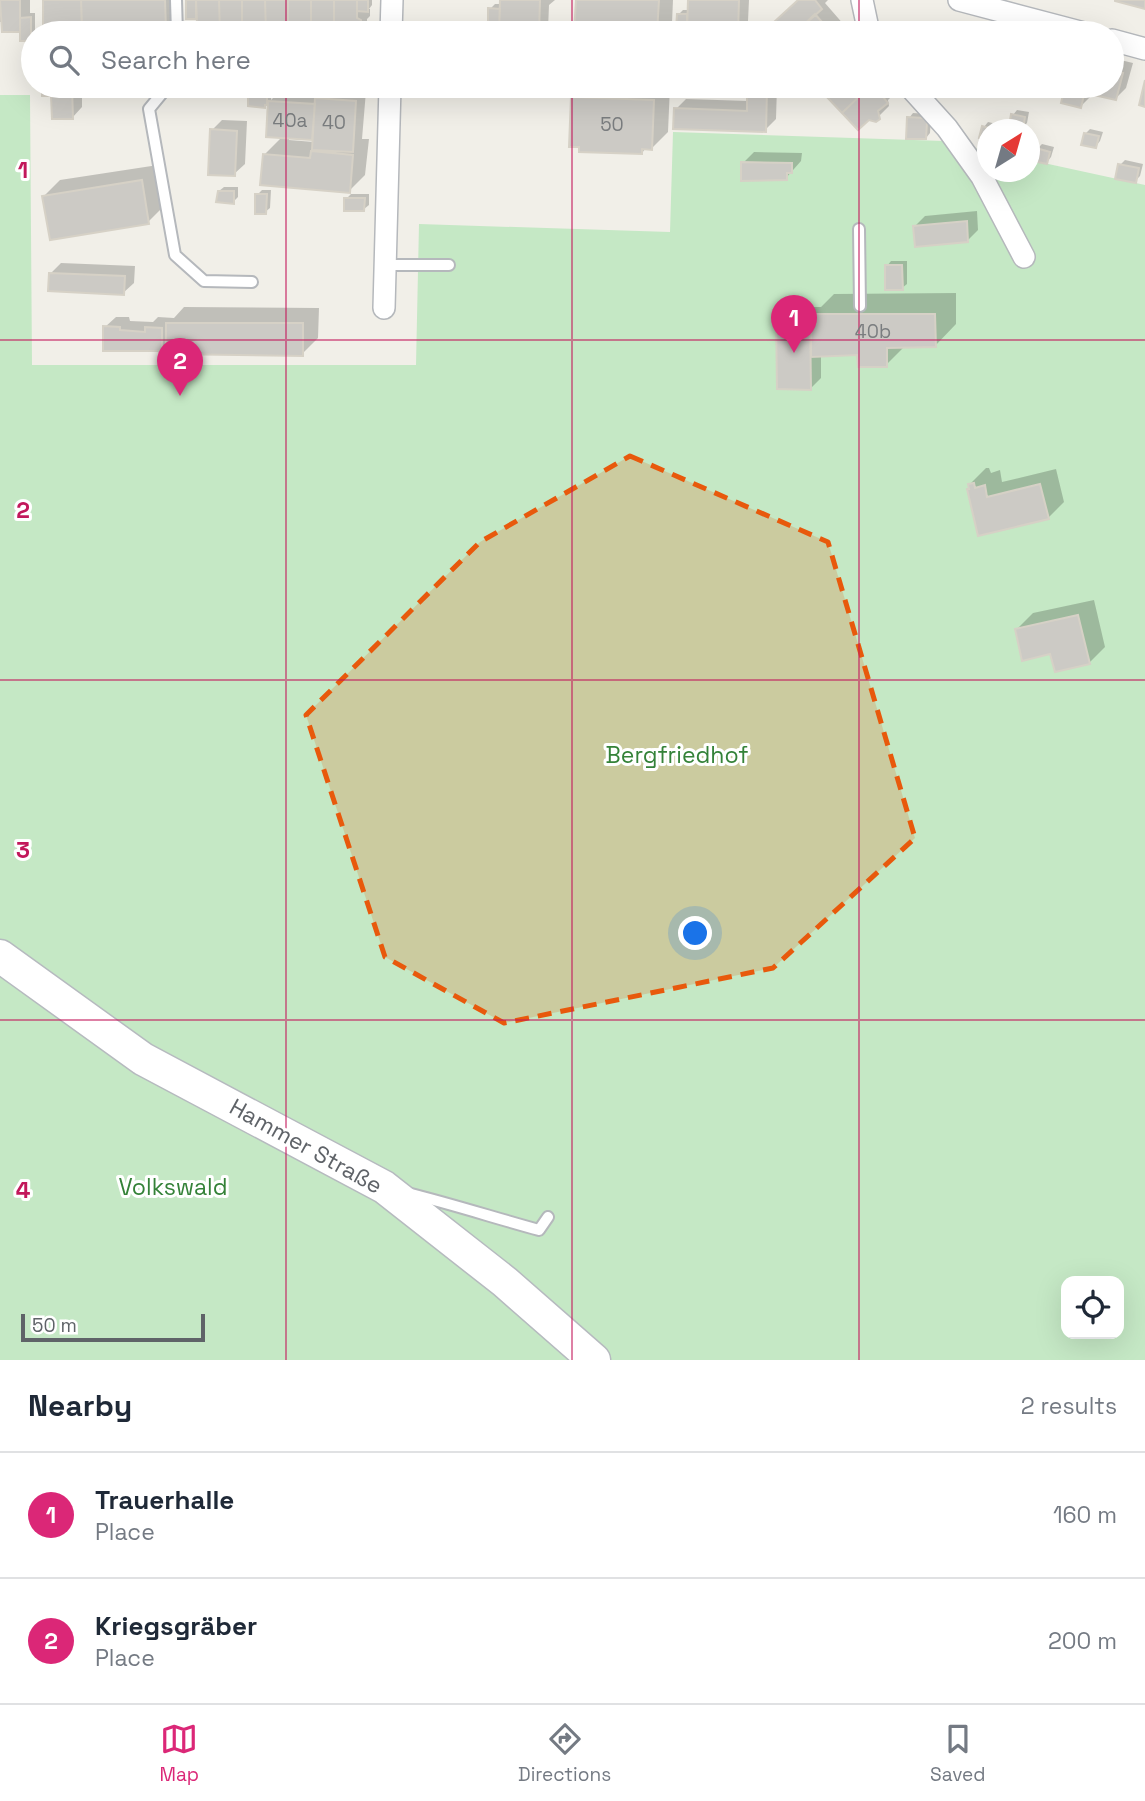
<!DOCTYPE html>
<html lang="en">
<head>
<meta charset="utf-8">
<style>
	:root { --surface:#fff; --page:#f2f2f3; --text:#1f2937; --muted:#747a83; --line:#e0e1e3; --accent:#db2777 }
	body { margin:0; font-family:"Space Grotesk",sans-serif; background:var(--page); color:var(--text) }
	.controls { position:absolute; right:21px; bottom:21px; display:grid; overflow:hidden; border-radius:14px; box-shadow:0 7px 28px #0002 }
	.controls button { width:63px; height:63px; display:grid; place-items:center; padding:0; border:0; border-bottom:2px solid var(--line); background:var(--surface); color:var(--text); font:35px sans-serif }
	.compass { position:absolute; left:977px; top:119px; width:63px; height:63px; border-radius:50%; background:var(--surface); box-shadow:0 7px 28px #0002; rotate:37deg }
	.scale { position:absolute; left:21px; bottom:18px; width:184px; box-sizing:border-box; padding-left:7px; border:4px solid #5f6368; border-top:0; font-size:19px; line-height:24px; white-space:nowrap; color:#5f6368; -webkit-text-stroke:5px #fff; paint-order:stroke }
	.you { position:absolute; left:696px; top:934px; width:24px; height:24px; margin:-18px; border:5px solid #fff; border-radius:50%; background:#1a73e8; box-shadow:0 0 0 10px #1a73e833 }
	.badge { display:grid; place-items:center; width:46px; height:46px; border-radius:50%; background:var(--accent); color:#fff; font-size:23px; font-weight:700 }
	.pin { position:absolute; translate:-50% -58px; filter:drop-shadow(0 2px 4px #0008) }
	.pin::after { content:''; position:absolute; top:37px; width:24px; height:21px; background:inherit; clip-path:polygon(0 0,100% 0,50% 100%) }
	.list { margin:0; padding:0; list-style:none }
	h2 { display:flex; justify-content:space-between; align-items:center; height:91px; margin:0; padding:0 28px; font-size:30px }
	h2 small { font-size:23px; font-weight:400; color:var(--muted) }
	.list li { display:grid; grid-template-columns:46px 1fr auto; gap:21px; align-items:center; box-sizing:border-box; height:126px; padding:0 28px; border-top:2px solid var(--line) }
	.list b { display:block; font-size:26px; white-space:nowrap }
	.list p { margin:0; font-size:23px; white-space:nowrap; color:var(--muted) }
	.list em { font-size:23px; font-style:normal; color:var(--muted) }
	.icon { flex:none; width:38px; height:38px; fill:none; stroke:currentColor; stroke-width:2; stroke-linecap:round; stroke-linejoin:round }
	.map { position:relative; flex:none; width:1145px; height:1360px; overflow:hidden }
	.search { position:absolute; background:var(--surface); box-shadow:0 7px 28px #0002; left:21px; right:21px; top:21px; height:77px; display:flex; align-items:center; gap:18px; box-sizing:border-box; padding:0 24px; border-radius:38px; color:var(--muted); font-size:26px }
	.sheet { height:343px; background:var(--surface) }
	nav { display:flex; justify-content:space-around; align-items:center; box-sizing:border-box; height:98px; border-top:2px solid var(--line); background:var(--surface); font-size:19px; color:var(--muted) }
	nav a { display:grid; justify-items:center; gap:4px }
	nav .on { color:var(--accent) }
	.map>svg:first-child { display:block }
</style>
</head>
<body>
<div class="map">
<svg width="1145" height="1360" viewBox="0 0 1145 1360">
	<rect width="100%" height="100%" fill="#f1efe8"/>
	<path fill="#c5e8c5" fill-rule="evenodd" d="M0 95H30L32 365H416L419 224 670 232 673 132 944 141 987 151 988 172H1030V160L1145 185V1360H0ZM1066 1281H1119V1334H1066Z"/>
	<path fill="#0003" fill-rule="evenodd" d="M0 0H30V13H35V33H33V37L30 40 22 30 4 22H0Z
		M44 0H181V12L165 28 143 24 134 33H84L83 24H71L66 29Z
		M187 0H372V5L369 9H370V16L367 19V22L357 32 197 33 195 32 198 22V14L196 17Z
		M502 0H555L549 5 548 30 545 33H501V25L498 27 490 9 495 4H502Z
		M577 0H673L672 23 662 33H576Z
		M690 0H749L748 21 737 32 689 26 686 29 678 15 683 10H689Z
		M799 0H828L825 3 845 26H850L853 29V33H786L776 22Z
		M917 24 934 27 933 32 943 33H911L912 29Z
		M962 30 979 33H959Z
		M1112 58 1133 63 1126 88 1116 98 1092 93 1091 96 1081 106 1066 87 1060 86H1112Z
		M44 86H82V107L72 118 53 94 44 95Z
		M253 86H272L271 100 280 91 322 94 327 88 366 91 362 139H369L365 175 349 191 264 155 283 136 270 101 265 106 250 89ZM289 136 314 138V142L289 140Z
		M585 86H670L668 132 652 148H646L642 153 573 98Z
		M753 86H777L776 119 765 130 676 109 686 99 749 101V90Z
		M837 86H892L897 91 888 100 889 106 878 117 828 95Z
		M1017 110 1029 112 1027 123 1022 128 1013 115Z
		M913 113 928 114 931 117 930 133 926 138 909 118Z
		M222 120 247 121 245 164 234 174 212 130Z
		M988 122 1005 126 1004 130H988L984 127Z
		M1090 129 1103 132 1100 141 1096 146 1085 134Z
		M1042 144 1054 147 1051 157 1047 162 1037 149Z
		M754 152 802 153 801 161 786 178 743 163Z
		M1125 160 1143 164 1140 176 1135 181 1120 165Z
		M158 165 164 206 148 222 44 196 60 180Z
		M224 187H238V197L233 202 219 191Z
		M262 190H271L270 208 265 212 257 195Z
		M351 194H369V205L364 209 346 199Z
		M977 211 978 230 968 240 914 227 925 216Z
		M891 261H907V284L902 288 887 266Z
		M61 263 135 266 134 283 123 293 51 273Z
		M956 293V324L935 346H905L886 365 859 354 821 355V378L811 388 778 318 788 307H821L834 294Z
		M184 307 319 308 318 338 302 354 168 342 161 349 105 327 116 317H129L130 321 153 322 158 317 174 318Z
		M986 468H989L991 473 1000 470 1002 482 1056 469 1064 502 1048 518 979 534 970 484Z
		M1094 600 1105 647 1089 663 1052 652 1017 629 1033 613Z"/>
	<path fill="#cccac5" stroke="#d6d1c6" stroke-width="2" d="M0 0H20V32H2Z
		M43 0H81L82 25 66 26 67 30 43 31Z
		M81 0H165L166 30H141V25H127V33H82Z
		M186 0H196V19H186Z
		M196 0H219L220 33H193V25L197 23Z
		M219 0H242V33H220Z
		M242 0H265L266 33H242Z
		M265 0H288V33H266Z
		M288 0H311V33H288Z
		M311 0H334V33H311Z
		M334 0H357V18L361 20V28L357 30V33H334Z
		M357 0H368V12L357 11Z
		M500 0H540L539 33H499Z
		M576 0H659L657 33H574Z
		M688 0H739L738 33 687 32Z
		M798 0H815L822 9 795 33H784L774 22Z
		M1115 0H1145V9L1115 1Z
		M488 8 500 9 499 29 488 28Z
		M677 14H687V30H676Z
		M815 14 828 29 824 33H795Z
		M31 17V41H20V18Z
		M1112 70 1123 73 1116 100 1085 93 1086 86H1112Z
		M1145 80V107L1139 105Z
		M42 86H72L73 119H52L51 96H42Z
		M817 86H833L822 96 815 88Z
		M835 86H870L842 113 825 95Z
		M870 86H877L881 90 879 92 888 103 878 111 880 119 876 122 869 120 858 130 842 113Z
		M1024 86H1044L1041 96 1023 91Z
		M1065 86H1086L1081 108 1061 103Z
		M248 88H267V105H265V108L248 106Z
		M747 90H767L766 132 673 129 674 108 747 111Z
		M571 97 654 100 652 150 642 149V154L579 152V147H569Z
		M315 98 356 101 353 152 312 150Z
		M268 101 315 104 312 140 266 137Z
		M1011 114 1025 117 1023 130 1009 127Z
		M907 117 923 118 927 122 926 139H906Z
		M982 126 995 130H988V140L979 138Z
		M210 129 237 131 235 176 208 175Z
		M1084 133 1099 136 1096 148 1081 145Z
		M1036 148 1050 152 1047 164 1033 161Z
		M311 151 353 155 350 193 260 185 263 154 310 158Z
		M741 162 792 163V173H787V180L741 181Z
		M1118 164 1139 168 1136 183 1115 179Z
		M142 180 149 224 50 240 42 196Z
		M218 191H234V204L216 202Z
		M255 194H267L266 214H255Z
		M344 198H365L364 211H344Z
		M967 221 968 242 915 247 913 226Z
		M885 265H902L903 290H885Z
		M49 273 125 276 124 295 48 291Z
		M811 314H935L936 347 887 348V367H858L857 355 811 357Z
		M810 316 811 390 777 389 776 317Z
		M166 323H303V356L166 354Z
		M103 326 120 327V330L145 332V327L162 328V351H103Z
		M974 483 975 488 985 485 987 497 1040 484 1049 519 978 536 967 489H969L968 484Z
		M1078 615 1090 664 1055 672 1050 654 1022 661 1015 629Z"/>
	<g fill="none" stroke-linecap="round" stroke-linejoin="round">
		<g stroke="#b5b8bc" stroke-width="14">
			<path id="lane" d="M176 0 177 33
				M168 86 149 109 175 255 204 281 252 282
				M859 229 860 306
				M385 265H449
				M407 1193C452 1204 495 1218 539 1230L548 1217"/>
		</g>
		<g stroke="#b5b8bc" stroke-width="24">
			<path id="street" d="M862 0 869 33
				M959 0 1084 33
				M391 33 392 0
				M1112 40 1145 49
				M909 86 947 128 982 177 1024 257
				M384 308 390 86"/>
		</g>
		<g stroke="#b6babf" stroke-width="35">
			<path id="secondary" d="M0 956 143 1059 384 1187 505 1282 594 1360"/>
		</g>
		<use href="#lane" stroke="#fff" stroke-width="10"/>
		<use href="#street" stroke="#fff" stroke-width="21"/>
		<use href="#secondary" stroke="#fff" stroke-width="32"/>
	</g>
	<path fill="#e8590c" fill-opacity="0.2" stroke="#e8590c" stroke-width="5" stroke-dasharray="14 9" stroke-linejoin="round" d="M630 456 828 542 915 838 773 968 504 1023 385 957 306 715 480 542Z"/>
	<path fill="none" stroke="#c2185b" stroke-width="2" stroke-opacity="0.55" d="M286 0V33M572 0V33M859 0V33M286 86V1360M572 86V1360M859 86V1360M0 340H1145M0 680H1145M0 1020H1145"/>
	<g text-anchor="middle" stroke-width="6" stroke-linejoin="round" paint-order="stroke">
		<g font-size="19" fill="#7a7d7f">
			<text x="290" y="127">40a</text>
			<text x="334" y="129">40</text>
			<text x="612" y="131">50</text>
			<text x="873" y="338">40b</text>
		</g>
		<g font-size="23" fill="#348238" stroke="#fff">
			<text x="677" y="763">Bergfriedhof</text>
			<text x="173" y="1195">Volkswald</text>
		</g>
		<g font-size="23" fill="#5f6368" stroke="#fff">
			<text transform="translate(306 1146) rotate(29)" y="8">Hammer Straße</text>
		</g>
	</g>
	<g font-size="23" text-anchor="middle" font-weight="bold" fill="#c2185b" stroke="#fff" stroke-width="6" stroke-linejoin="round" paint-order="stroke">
		<text x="23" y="178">1</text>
		<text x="23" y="518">2</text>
		<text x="23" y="858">3</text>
		<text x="23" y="1198">4</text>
	</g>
</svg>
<div class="controls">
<button><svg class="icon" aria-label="locate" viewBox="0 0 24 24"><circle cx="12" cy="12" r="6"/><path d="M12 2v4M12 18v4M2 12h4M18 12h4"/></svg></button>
</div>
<svg class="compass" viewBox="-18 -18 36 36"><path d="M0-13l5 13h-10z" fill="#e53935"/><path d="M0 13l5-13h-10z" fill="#747a83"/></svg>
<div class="scale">50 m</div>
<div class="you"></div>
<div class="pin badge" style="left:794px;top:353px">1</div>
<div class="pin badge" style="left:180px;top:396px">2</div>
<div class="search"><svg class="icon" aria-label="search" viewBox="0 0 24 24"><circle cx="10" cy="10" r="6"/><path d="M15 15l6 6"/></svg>Search here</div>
</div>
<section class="sheet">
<h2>Nearby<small>2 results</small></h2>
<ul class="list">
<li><span class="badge">1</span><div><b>Trauerhalle</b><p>Place</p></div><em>160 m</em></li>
<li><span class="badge">2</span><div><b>Kriegsgräber</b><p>Place</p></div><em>200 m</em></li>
</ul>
</section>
<nav>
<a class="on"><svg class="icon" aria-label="map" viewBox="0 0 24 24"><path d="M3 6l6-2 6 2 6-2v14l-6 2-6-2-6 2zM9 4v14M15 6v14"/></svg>Map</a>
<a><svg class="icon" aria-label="directions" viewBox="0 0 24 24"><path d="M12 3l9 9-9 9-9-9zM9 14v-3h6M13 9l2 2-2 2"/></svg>Directions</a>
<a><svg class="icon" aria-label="saved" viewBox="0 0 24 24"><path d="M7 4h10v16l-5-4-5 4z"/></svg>Saved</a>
</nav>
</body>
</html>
